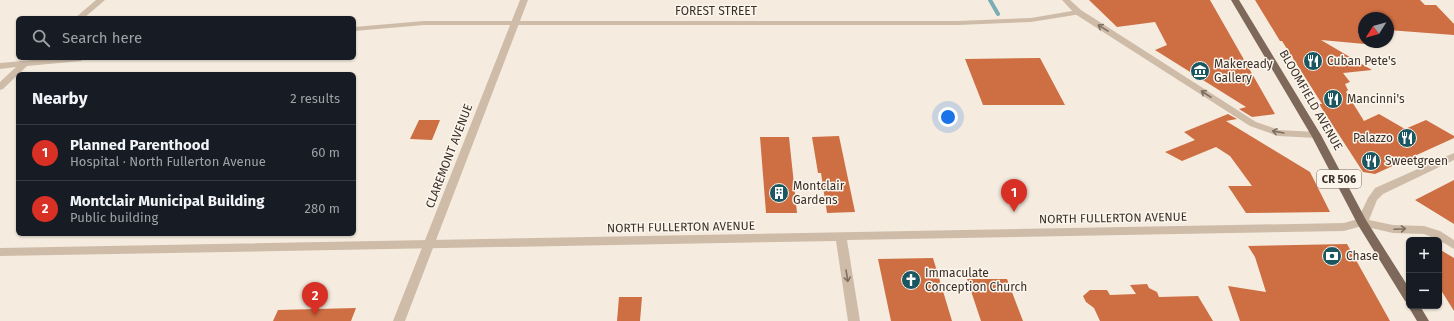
<!DOCTYPE html>
<html lang="en">
<head>
<meta charset="utf-8">
<style>
	:root { --surface:#171b24; --page:#20242c; --text:#f1f3f6; --muted:#9ea1a6; --line:#363941; --accent:#d93025 }
	body { margin:0; font-family:"Fira Sans",sans-serif; background:var(--page); color:var(--text) }
	.controls { position:absolute; right:12px; bottom:12px; display:grid; overflow:hidden; border-radius:6px; box-shadow:0 1px 3px #0004 }
	.controls button { width:36px; height:36px; display:grid; place-items:center; padding:0; border:0; border-bottom:1px solid var(--line); background:var(--surface); color:var(--text); font:20px sans-serif }
	.compass { position:absolute; left:1358px; top:12px; width:36px; height:36px; border-radius:50%; background:var(--surface); box-shadow:0 1px 3px #0004; rotate:233deg }
	.you { position:absolute; left:948px; top:117px; width:14px; height:14px; margin:-10px; border:3px solid #fff; border-radius:50%; background:#1a73e8; box-shadow:0 0 0 6px #1a73e833 }
	.badge { display:grid; place-items:center; width:26px; height:26px; border-radius:50%; background:var(--accent); color:#fff; font-size:13px; font-weight:700 }
	.pin { position:absolute; translate:-50% -33px; filter:drop-shadow(0 1px 2px #0008) }
	.pin::after { content:''; position:absolute; top:21px; width:14px; height:12px; background:inherit; clip-path:polygon(0 0,100% 0,50% 100%) }
	.list { margin:0; padding:0; list-style:none }
	h2 { display:flex; justify-content:space-between; align-items:center; height:52px; margin:0; padding:0 16px; font-size:17px }
	h2 small { font-size:13px; font-weight:400; color:var(--muted) }
	.list li { display:grid; grid-template-columns:26px 1fr auto; gap:12px; align-items:center; box-sizing:border-box; height:56px; padding:0 16px; border-top:1px solid var(--line) }
	.list b { display:block; font-size:15px; white-space:nowrap }
	.list p { margin:0; font-size:13px; white-space:nowrap; color:var(--muted) }
	.list em { font-size:13px; font-style:normal; color:var(--muted) }
	.icon { flex:none; width:22px; height:22px; fill:none; stroke:currentColor; stroke-width:2; stroke-linecap:round; stroke-linejoin:round }
	.map { position:relative; flex:none; width:1454px; height:321px; overflow:hidden }
	.search { position:absolute; background:var(--surface); box-shadow:0 1px 3px #0004; left:16px; top:16px; width:340px; height:44px; display:flex; align-items:center; gap:10px; box-sizing:border-box; padding:0 14px; border-radius:6px; color:var(--muted); font-size:15px }
	.panel { position:absolute; background:var(--surface); box-shadow:0 1px 3px #0004; left:16px; top:72px; width:340px; height:164px; border-radius:6px }
	.map>svg:first-child { display:block }
</style>
</head>
<body>
<div class="map">
<svg width="1454" height="321" viewBox="0 0 1454 321">
	<rect width="100%" height="100%" fill="#f5ecdf"/>
	<g fill="none" stroke-linecap="round" stroke-linejoin="round">
		<path stroke="#7baeb4" stroke-width="4" d="M990 0 998 14"/>
	</g>
	<path fill="#ce6e43" d="M1089 0H1210L1275 114 1252 117 1239 109 1246 107 1155 50 1167 45 1155 22 1117 27Z
		M1255 0H1420L1425 5H1436L1454 24V35L1388 30V18H1364V28H1358L1364 34H1358L1365 44 1321 40 1372 70 1343 73 1350 82 1345 84 1348 90 1346 92 1364 121 1379 114 1405 129 1426 120 1454 136V138L1375 174 1363 172 1319 104H1322L1282 41H1280Z
		M1040 58 1065 105H983L965 59Z
		M1228 114 1237 119 1226 121 1310 172 1330 212 1246 213 1228 186H1252L1230 156 1216 147 1182 161 1165 152 1195 140 1184 132Z
		M419 120H440L432 140 410 139Z
		M839 136 855 212 827 213 821 173H818L812 137Z
		M760 137H789L797 213H766Z
		M1454 180V224L1415 200Z
		M1347 244 1390 321H1240L1228 286 1266 292 1255 257 1248 246Z
		M1439 249 1454 258V311L1439 287Z
		M933 258 952 321H891L878 259Z
		M967 279H1007L1023 321H981Z
		M1147 284 1149 288 1157 292 1159 297 1198 296 1213 321H1100L1094 308 1086 302 1083 296 1090 290H1107L1110 295 1136 294 1130 285Z
		M619 297H642L640 321H617Z
		M356 308 351 321H273L278 310Z"/>
	<g fill="none" stroke-linecap="round" stroke-linejoin="round">
		<path fill="#cebca9" fill-rule="evenodd" d="M96 0H105L84 18H75Z
			M1078 10H1081V14L1031 22 958 25H424L354 31V27L424 21H958L1031 18Z
			M55 58H85L81 61 27 66 3 89 0 90V82L16 67 0 69V63Z
			M1454 153V160L1383 194 1377 200 1369 220 1393 225 1424 226 1440 231 1454 240V249L1439 240 1424 234 1393 233 1362 226 1344 231 847 240 860 321H848L836 241 0 256V248L1344 223 1358 219 1368 198 1375 188Z"/>
		<path fill="#cebca9" fill-rule="evenodd" d="M520 0H528L405 321H393Z
			M1062 0H1070L1081 10 1256 122 1279 130 1316 132 1321 135 1316 138 1278 136 1250 126 1075 14Z"/>
		<path fill="#7e685a" fill-rule="evenodd" d="M1231 0H1239L1321 135 1366 220 1409 288V303L1405 301 1358 225 1311 135Z
			M1409 304V306H1420L1429 321H1417L1408 306Z"/>
	</g>
	<defs><path id="oneway-shaft" d="M-6 0H5M1.5-3L5.5 0L1.5 3" fill="none" stroke-width="1.6" stroke-linecap="round" stroke-linejoin="round"/></defs>
	<g stroke="#7d6f63">
		<use href="#oneway-shaft" transform="translate(1103 28) rotate(-148)"/>
		<use href="#oneway-shaft" transform="translate(1206 94) rotate(-147)"/>
		<use href="#oneway-shaft" transform="translate(1278 132) rotate(-170)"/>
		<use href="#oneway-shaft" transform="translate(1400 229) rotate(-3)"/>
		<use href="#oneway-shaft" transform="translate(847 276) rotate(81)"/>
	</g>
	<defs>
		<g id="restaurant-disc" transform="scale(1)"><circle r="9.5" fill="#1b5760" stroke="#fbf5ec"/><path d="M-5-6h1v4h1v-4h1v4h1v-4h1v5L-1.5 .5V6h-2V.5L-5-1ZM5-6V6H3V1.5H1.5Q1.5-4 5-6Z" fill="#fff"/></g>
		<g id="museum-disc" transform="scale(1)"><circle r="9.5" fill="#1b5760" stroke="#fbf5ec"/><path d="M0-6L6-3V-2H-6V-3ZM-5-1h2V3h-2ZM-1-1h2V3h-2ZM3-1h2V3H3ZM-6 4H6V6H-6Z" fill="#fff"/></g>
		<g id="building-disc" transform="scale(1)"><circle r="9.5" fill="#1b5760" stroke="#fbf5ec"/><path d="M-4-6H4V6H1V3H-1V6H-4ZM-2.5-4.3h1.7v1.8h-1.7ZM.8-4.3h1.7v1.8H.8ZM-2.5-1h1.7V.8h-1.7ZM.8-1h1.7V.8H.8Z" fill="#fff"/></g>
		<g id="bank-disc" transform="scale(1)"><circle r="9.5" fill="#1b5760" stroke="#fbf5ec"/><path d="M-6-4H6V4H-6ZM0-2.3a2.3 2.3 0 1 0 0 4.6a2.3 2.3 0 1 0 0-4.6Z" fill="#fff"/></g>
		<g id="church-disc" transform="scale(1)"><circle r="9.5" fill="#1b5760" stroke="#fbf5ec"/><path d="M-1.2-6h2.4v3.5h3.3v2.4h-3.3V6h-2.4V-.1h-3.3v-2.4h3.3Z" fill="#fff"/></g>
	</defs>
	<g fill-rule="evenodd">
		<use href="#restaurant-disc" x="1313" y="61"/>
		<use href="#museum-disc" x="1200" y="71"/>
		<use href="#restaurant-disc" x="1333" y="99"/>
		<use href="#restaurant-disc" x="1407" y="138"/>
		<use href="#restaurant-disc" x="1371" y="161"/>
		<use href="#building-disc" x="779" y="193"/>
		<use href="#bank-disc" x="1332" y="256"/>
		<use href="#church-disc" x="911" y="280"/>
	</g>
	<g text-anchor="middle" stroke-width="3" stroke-linejoin="round" paint-order="stroke">
		<rect fill="#fbf5ec" stroke="#756b64" stroke-width="1" x="1317" y="170" width="44" height="18" rx="3"/>
		<g font-size="11" font-weight="bold" fill="#3b3029">
			<text x="1339" y="183">CR 506</text>
		</g>
		<g font-size="12" fill="#3b3029" stroke="#fbf5ec">
			<text x="716" y="15">FOREST STREET</text>
			<text transform="translate(1311 100) rotate(60)" y="4">BLOOMFIELD AVENUE</text>
			<text transform="translate(449 156) rotate(-69)" y="4">CLAREMONT AVENUE</text>
			<text transform="translate(1113 218) rotate(-1)" y="4">NORTH FULLERTON AVENUE</text>
			<text transform="translate(681 227) rotate(-1)" y="4">NORTH FULLERTON AVENUE</text>
		</g>
		<g font-size="12" fill="#3b3029" stroke="#fbf5ec" text-anchor="start">
			<text x="1327" y="65">Cuban Pete's</text>
			<text x="1214" y="68">Makeready<tspan x="1214" dy="14">Gallery</tspan></text>
			<text x="1347" y="103">Mancinni's</text>
			<text x="1393" y="142" text-anchor="end">Palazzo</text>
			<text x="1385" y="165">Sweetgreen</text>
			<text x="793" y="190">Montclair<tspan x="793" dy="14">Gardens</tspan></text>
			<text x="1346" y="260">Chase</text>
			<text x="925" y="277">Immaculate<tspan x="925" dy="14">Conception Church</tspan></text>
		</g>
	</g>
</svg>
<div class="controls">
<button>+</button>
<button>−</button>
</div>
<svg class="compass" viewBox="-18 -18 36 36"><path d="M0-13l5 13h-10z" fill="#e53935"/><path d="M0 13l5-13h-10z" fill="#9ea1a6"/></svg>
<div class="you"></div>
<div class="pin badge" style="left:1014px;top:212px">1</div>
<div class="pin badge" style="left:315px;top:315px">2</div>
<div class="search"><svg class="icon" aria-label="search" viewBox="0 0 24 24"><circle cx="10" cy="10" r="6"/><path d="M15 15l6 6"/></svg>Search here</div>
<section class="panel">
<h2>Nearby<small>2 results</small></h2>
<ul class="list">
<li><span class="badge">1</span><div><b>Planned Parenthood</b><p>Hospital · North Fullerton Avenue</p></div><em>60 m</em></li>
<li><span class="badge">2</span><div><b>Montclair Municipal Building</b><p>Public building</p></div><em>280 m</em></li>
</ul>
</section>
</div>
</body>
</html>
